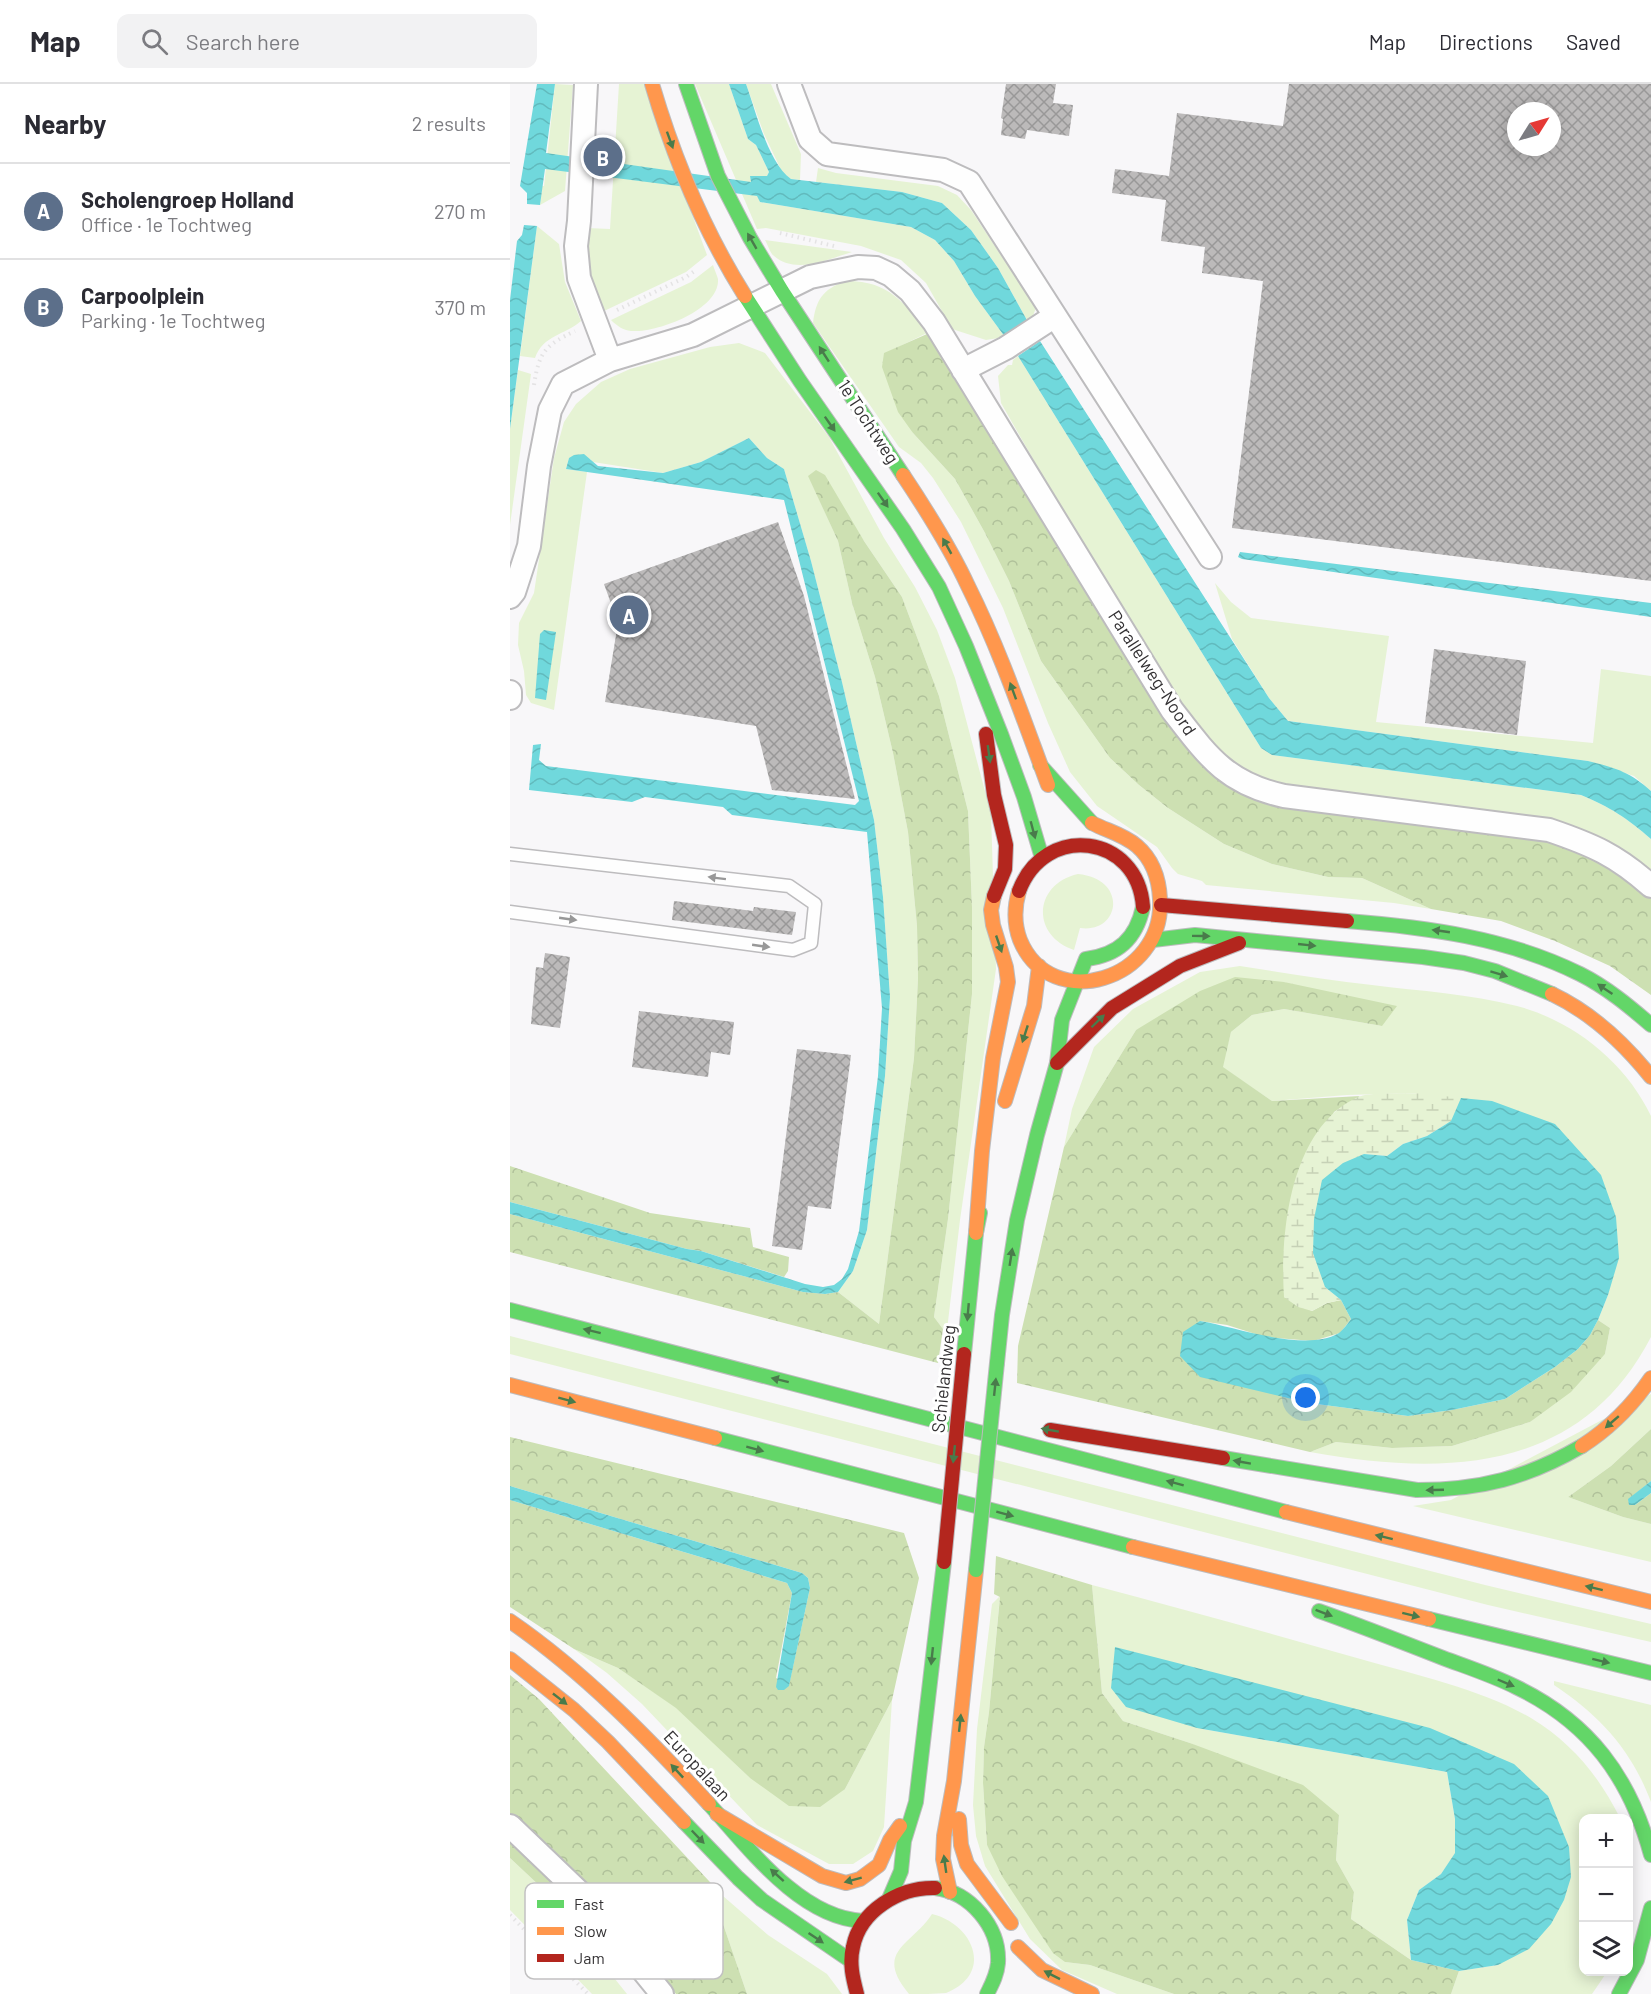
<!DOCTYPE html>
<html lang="en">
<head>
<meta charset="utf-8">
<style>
	:root { --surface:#fff; --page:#f2f2f3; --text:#2b2b33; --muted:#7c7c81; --line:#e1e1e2; --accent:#787678 }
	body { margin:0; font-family:Barlow,sans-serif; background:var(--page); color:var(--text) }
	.controls { position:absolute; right:18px; bottom:18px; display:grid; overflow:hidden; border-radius:12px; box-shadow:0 3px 15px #0003 }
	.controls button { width:54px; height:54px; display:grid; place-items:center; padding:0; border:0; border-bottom:2px solid var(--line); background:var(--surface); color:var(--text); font:30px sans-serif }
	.compass { position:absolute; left:997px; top:18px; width:54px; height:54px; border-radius:50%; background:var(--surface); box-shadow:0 3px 15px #0003; rotate:53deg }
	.you { position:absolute; left:796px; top:1314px; width:21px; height:21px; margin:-15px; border:4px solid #fff; border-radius:50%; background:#1a73e8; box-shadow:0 0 0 9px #1a73e833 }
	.badge { display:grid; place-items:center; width:39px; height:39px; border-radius:50%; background:var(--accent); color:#fff; font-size:20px; font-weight:700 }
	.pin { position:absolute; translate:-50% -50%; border:3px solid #fff; box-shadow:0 2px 6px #0006 }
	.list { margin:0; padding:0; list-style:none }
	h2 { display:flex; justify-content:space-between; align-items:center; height:78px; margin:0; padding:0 24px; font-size:26px }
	h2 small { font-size:20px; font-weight:400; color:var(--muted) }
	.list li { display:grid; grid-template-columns:39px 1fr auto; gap:18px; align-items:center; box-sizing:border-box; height:96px; padding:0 24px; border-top:2px solid var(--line) }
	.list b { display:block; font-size:22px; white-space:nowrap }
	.list p { margin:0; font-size:20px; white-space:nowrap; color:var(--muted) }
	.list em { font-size:20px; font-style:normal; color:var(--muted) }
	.icon { flex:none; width:33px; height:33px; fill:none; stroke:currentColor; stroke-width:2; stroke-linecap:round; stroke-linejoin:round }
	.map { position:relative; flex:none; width:1141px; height:1910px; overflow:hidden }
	header { display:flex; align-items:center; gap:36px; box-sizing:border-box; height:84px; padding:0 30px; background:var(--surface); border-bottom:2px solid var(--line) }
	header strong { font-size:28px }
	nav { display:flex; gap:33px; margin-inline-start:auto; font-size:21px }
	.search { width:420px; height:54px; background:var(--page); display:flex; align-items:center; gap:15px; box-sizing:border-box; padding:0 21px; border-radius:12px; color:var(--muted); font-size:22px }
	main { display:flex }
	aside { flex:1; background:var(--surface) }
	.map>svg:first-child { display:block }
</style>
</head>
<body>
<header>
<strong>Map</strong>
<div class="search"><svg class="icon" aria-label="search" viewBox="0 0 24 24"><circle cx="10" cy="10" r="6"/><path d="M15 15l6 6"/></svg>Search here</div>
<nav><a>Map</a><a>Directions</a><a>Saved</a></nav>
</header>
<main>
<aside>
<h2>Nearby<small>2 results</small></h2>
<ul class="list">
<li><span class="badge" style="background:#5c6f8a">A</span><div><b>Scholengroep Holland</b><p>Office · 1e Tochtweg</p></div><em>270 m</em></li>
<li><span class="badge" style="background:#5c6f8a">B</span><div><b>Carpoolplein</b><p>Parking · 1e Tochtweg</p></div><em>370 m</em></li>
</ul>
</aside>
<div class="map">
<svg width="1141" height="1910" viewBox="0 0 1141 1910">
	<defs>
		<pattern id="forest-crowns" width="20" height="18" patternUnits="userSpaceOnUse" patternTransform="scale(1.5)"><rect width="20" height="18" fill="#cde0b2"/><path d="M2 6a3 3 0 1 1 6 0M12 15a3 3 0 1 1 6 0" fill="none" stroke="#b0c19a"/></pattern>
		<pattern id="wetland-marsh" width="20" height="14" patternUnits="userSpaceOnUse" patternTransform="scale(1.5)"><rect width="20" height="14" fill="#e6f3d4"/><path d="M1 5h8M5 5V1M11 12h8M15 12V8" fill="none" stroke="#c6d1b6"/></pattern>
		<pattern id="water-waves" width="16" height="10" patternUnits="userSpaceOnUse" patternTransform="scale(1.5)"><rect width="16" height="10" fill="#70d8dc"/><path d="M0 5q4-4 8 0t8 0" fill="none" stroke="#61babd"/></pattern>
		<pattern id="building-cross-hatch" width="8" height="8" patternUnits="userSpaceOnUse" patternTransform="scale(1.5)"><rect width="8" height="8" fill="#bcbaba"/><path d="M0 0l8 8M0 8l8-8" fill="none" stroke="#999898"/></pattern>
	</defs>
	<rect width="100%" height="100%" fill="#f8f7f9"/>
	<path fill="#e6f3d4" d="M45 0 63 1 55 107 30 121 32 102H34Z
		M109 0H134L197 171 176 188 92 228 79 193 77 144 100 145Z
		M185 0H219L238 55 246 61 259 88 257 92H240L250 118 401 143 425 156 444 177 465 212 495 253 476 256 442 245 416 199 391 176 351 162 256 144 247 145Z
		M236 0H261L291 70 290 96 281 95 272 88 254 50Z
		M308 84 326 89 428 102 447 111 461 126 526 224 522 234 518 238 488 184 461 146 432 119 392 108 306 98Z
		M27 142 49 160 55 198 71 237C55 251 33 251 25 274L10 272Z
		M255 156 342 168C318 175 286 191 264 172 260 169 258 161 255 156Z
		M203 181C204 185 207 191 208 195 210 226 146 249 121 247 113 246 107 242 101 236L181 198Z
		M335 197C377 196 395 218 417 249L374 270 403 349 445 395 475 449 499 497 531 577 600 674 629 701 658 724 714 760 762 780 818 793 852 794 921 825 884 819 696 801 692 797 668 790 662 784 647 763 587 722 560 688 538 639 493 524 451 438 423 394 411 379 389 363 303 239C306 216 312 206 335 197Z
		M229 259 255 269 319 353 374 454 405 503 427 546 445 594 481 730 486 885 450 1136 437 1246 433 1245 424 1233 438 1135 462 910V823L458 727 429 612 392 513 354 457 299 393 328 457 342 519 365 593 383 669 398 748 407 842 408 894 404 974 369 1240 328 1208 343 1187 357 1146 375 992 380 913 373 813 364 736 332 598 301 477 274 385 257 374 239 354 191 378 153 389 83 378 80 375 59 374 56 385 77 388 44 626 21 619 16 611 14 587 8 561 9 539 24 509 44 374 54 338 66 320 91 298 120 285 200 263Z
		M508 272 751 664 762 671 1071 711C1100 723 1117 734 1141 755V788L758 697 730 684 714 672 695 654 670 619 569 455 491 319 488 292 498 281H502L503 276Z
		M8 286 21 290 0 441V345Z
		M705 499 721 518 741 534 879 552 866 638 1083 659 1091 585 1141 592V707L1124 692 1078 677 778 637 759 614 722 555Z
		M568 790C619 795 610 850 570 844L564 866C520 851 524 800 568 790Z
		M730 882C774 889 818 896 862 901 910 907 960 910 1007 922 1064 937 1116 979 1141 1032V1253C1070 1390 934 1392 800 1368L826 1358 882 1364 942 1362 1020 1338 1095 1270 1100 1244 1088 1236 1098 1211 908 1009 837 1011 762 1017 712 983 721 948 742 931 774 925 872 942 774 898 626 946 554 1063 562 1025 584 963 623 925 690 888Z
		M0 1252 975 1501 1141 1540V1558L978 1521 0 1270Z
		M1141 1310V1345L1101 1382 1058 1413 1113 1433 1141 1440V1478L903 1422 941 1416Z
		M582 1501C673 1525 763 1550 854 1576 907 1591 973 1606 1021 1634 1062 1659 1089 1692 1110 1734H1074V1888H1097L1082 1910H941L949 1887 988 1881 1004 1680 687 1644 937 1688 945 1735V1770L931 1790 909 1806 897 1836 901 1876 841 1835 844 1808 826 1776 829 1731 680 1659 613 1637 592 1609Z
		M490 1512 479 1628 474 1663 473 1699 477 1761 555 1878 580 1881 664 1910H607L552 1886 520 1855 475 1782 466 1752 463 1721 467 1645 482 1520Z
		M64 1565 108 1584 167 1624 240 1694 335 1705 382 1616 374 1743 363 1767 343 1780H319L247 1741 132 1620 97 1589Z
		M1044 1597 1141 1621V1718C1121 1665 1090 1632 1044 1601Z
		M0 1774 33 1805 117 1910H82L0 1826Z
		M213 1812 258 1851 317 1890 332 1910H237L212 1837Z
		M422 1830C463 1840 485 1889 436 1909 426 1910 410 1910 399 1910 363 1867 402 1861 422 1830Z"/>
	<path fill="url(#forest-crowns)" d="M417 250 700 685 1069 764 1120 796 1141 814V911L1100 882 1045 857 991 837 921 825 852 794 818 793 762 780 714 760 658 724 629 701 600 674 531 577 499 497 475 449 445 395 403 349 388 328 372 283 374 269Z
		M306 386 315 391 354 457 392 513 429 612 458 727 462 823V910L438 1135 424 1233 433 1245 428 1279 0 1168V1130L293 1208 315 1210 328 1208 369 1240 404 974 408 894 407 842 398 748 383 669 365 593 342 519 328 457 298 392Z
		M725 893 774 898 887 922 872 942 774 925 742 931 721 948 713 983 762 1017 850 1012 824 1028 775 1151 774 1213 802 1227 817 1219 831 1216 841 1235 830 1249 803 1257 755 1253 717 1241 690 1237 799 1319 898 1332 942 1326 995 1315 1045 1283 1068 1265 1080 1251 1088 1236 1100 1244 1095 1270 1061 1308 1020 1338 942 1362 882 1364 826 1358 800 1368 507 1299 508 1262 554 1063 626 946 690 907Z
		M0 1082 140 1129 240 1144 243 1163 279 1173 278 1187 274 1193 191 1167 177 1165 0 1118Z
		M1141 1345V1397L1119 1415 1125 1421 1141 1409V1440L1113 1433 1058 1413 1101 1382Z
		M0 1353 394 1449 409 1494 382 1616 335 1705 310 1723 279 1722 240 1694 166 1624 108 1584 64 1565 0 1523V1416L277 1499 282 1509 266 1594 279 1601 300 1504 298 1494 292 1489 0 1402Z
		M486 1472 582 1501 592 1609 613 1637 680 1659 793 1701 829 1731 826 1776 844 1808 841 1835 901 1876 949 1887 941 1910H664L580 1881 555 1878 543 1869 492 1792 477 1761 473 1699 474 1663 479 1628 490 1513 484 1510Z
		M0 1591 29 1615 213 1812 212 1837 237 1910H166L81 1808 37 1762 0 1730Z
		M0 1757 80 1834 78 1859 33 1805 0 1774Z"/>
	<path fill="url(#wetland-marsh)" d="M908 1009 951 1014 941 1037 917 1052 893 1060 877 1072 854 1070 815 1203 831 1216 817 1219 802 1227 788 1223 774 1213C770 1148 780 1044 848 1013 858 1008 894 1010 908 1009Z"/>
	<path fill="url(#water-waves)" d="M27 0H45L36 69 241 98 240 92H257L259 88 246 61 238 55 219 0H236C246 27 258 79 281 95L392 108 432 119 461 146 488 184 518 238 495 253 465 212 444 177 425 156 401 143 250 118 247 112 35 85 30 121 17 120V109L10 102Z
		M14 141 27 142 0 345V216L7 157 12 151Z
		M530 257 759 614 778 637 1078 677C1106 684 1120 688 1141 707V755C1117 734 1100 723 1071 711L762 671 751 664 508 272Z
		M239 354 257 374 274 385 301 477 332 598 364 736 373 813 380 913 375 992 357 1146 343 1187 328 1208 315 1210 293 1208 0 1130V1118L177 1165 191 1167 295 1200 313 1203 324 1201 332 1195 338 1185 349 1147 368 992 372 924 357 748 222 731 213 723 135 713 122 718 19 706 23 661 31 660 29 676 36 682 345 721 349 717 274 416 56 385 59 374 64 371 74 370 88 382 153 389 191 378Z
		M730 468 1141 519V533L732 475 728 473Z
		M34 546 46 548 36 616 25 614 30 550Z
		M951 1014 982 1017 1045 1040 1091 1091 1106 1133 1109 1174 1098 1211 1088 1236 1080 1251 1068 1265 1045 1283 995 1315 942 1326 898 1332 799 1319 690 1293 670 1272 673 1248 690 1237C726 1243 796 1269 829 1249 833 1246 838 1239 841 1235L831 1216 815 1203 803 1169 804 1135 812 1096 833 1079 854 1070 877 1072 893 1060 917 1052 941 1037Z
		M1141 1397V1409L1125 1421H1119L1118 1415Z
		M0 1402 292 1489 298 1494 300 1504 279 1602 274 1606H268L266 1603 282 1509 277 1499 0 1416Z
		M605 1563 920 1644 1004 1680 1038 1712 1059 1763 1061 1793 1054 1816 1041 1840 1019 1865 988 1881 949 1887 901 1876 897 1836 909 1806 931 1790 945 1769V1735L937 1688 687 1644 616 1623 601 1604Z"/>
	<path fill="url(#building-cross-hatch)" fill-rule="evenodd" d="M496 0H546L543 19 563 21 559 52 517 46 515 55 491 51 493 35 491 34Z
		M779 0H1141V497L722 444 753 197 692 189 695 163 651 157 656 116 602 109 605 85 659 92 667 29 773 42ZM1006 27H1042V63H1006Z
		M268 438 294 512 345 715 262 706 246 642 95 618 108 539 94 500Z
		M924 565 1016 577 1007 651 915 639Z
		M164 817 243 827 244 823 286 828 282 851 162 836Z
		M35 869 60 873 50 944 21 940 26 883 33 884Z
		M129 927 224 938 220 971 201 968 198 993 122 983Z
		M287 965 341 971 321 1125 298 1122 292 1166 262 1162Z"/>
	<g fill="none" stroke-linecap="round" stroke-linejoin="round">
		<g stroke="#bdbcbe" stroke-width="15">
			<path id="lane" d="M0 770 279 802 305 820 301 859 283 866 0 828"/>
		</g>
		<g stroke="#bdbcbe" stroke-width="26">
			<path id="street" d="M76 0 69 137 66 162 69 194 100 276
				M279 0 300 55 317 70 433 86 459 98 700 473
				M453 286 496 264 545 232
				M0 513 4 508 19 462 29 382 40 326 53 300 100 276 183 251 300 193 348 183 366 184 381 191 400 207 424 238 662 626C697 671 715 699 774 712L1039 746C1083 761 1106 771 1141 802
				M0 608V614
				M0 1742 70 1809 152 1910"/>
		</g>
		<g stroke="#bdbcbe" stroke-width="16">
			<path id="fast" d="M176 0 208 92 240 154 272 207 393 391
				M235 212 290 297 393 445 429 503 456 562 491 650 514 713 532 774
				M530 681 582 739
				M837 837C916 843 998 854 1070 890 1096 903 1119 922 1141 941
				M643 856 685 851 913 873 954 879 985 887 1042 910
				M0 1226 776 1428
				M454 1270 466 1149 470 1129
				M487 1279 492 1231 507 1136 527 1051 547 979 552 936 576 875C608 871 626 855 633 823
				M205 1354 623 1463
				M713 1374 907 1406C970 1406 1017 1394 1072 1362
				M809 1527C851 1542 892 1558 933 1574 957 1583 982 1591 1006 1603 1079 1638 1120 1693 1141 1771
				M919 1535 1141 1589
				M199 1720C238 1763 290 1834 353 1837
				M174 1738 228 1794 252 1816 341 1877
				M425 1804C460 1808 490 1843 488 1879 487 1891 482 1900 477 1910
				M379 1815 391 1787 394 1757 406 1718 434 1478
				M1109 1910 1127 1876 1141 1824"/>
		</g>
		<g stroke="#bdbcbe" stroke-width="16">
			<path id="slow" d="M142 0C164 75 193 145 235 212
				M393 391C417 427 440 463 458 502 490 566 513 634 538 701
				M509 807C504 824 504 840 510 856 541 931 655 896 650 815 649 795 642 775 627 762 613 750 597 747 582 739
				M1042 910C1082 929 1113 958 1141 993
				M495 1017 524 922 529 882
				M466 1149 472 1067 483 974 498 898 496 883 483 841 481 826 484 812
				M0 1301 205 1354
				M1072 1362C1100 1344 1122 1322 1141 1294
				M776 1428 1141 1518
				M623 1463 919 1535
				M0 1537C74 1588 138 1654 199 1720
				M0 1575 64 1626 98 1658 174 1738
				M207 1730 312 1792 336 1799 350 1795 369 1781 380 1756 390 1742
				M449 1735 451 1761 457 1780 501 1839
				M440 1808 433 1775 434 1752 444 1697 466 1486
				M508 1863 532 1886 582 1910"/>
		</g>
		<g stroke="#bdbcbe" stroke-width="16">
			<path id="jam" d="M476 650 484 711 496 761 495 785 484 812
				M509 807C535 738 628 750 633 823
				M651 821 837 837
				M547 979 602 924 670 882 729 859
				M540 1346 713 1374
				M347 1910C343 1895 339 1879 343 1863 350 1827 389 1803 425 1804"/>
		</g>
		<path stroke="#e4e3e4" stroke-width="4" stroke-dasharray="1.5 4.5" stroke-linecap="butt" d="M270 149 324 162
			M107 226 176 193 186 186
			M24 301C29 267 36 261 65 247
			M0 1831 78 1910"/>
		<use href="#lane" stroke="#fefefe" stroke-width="12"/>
		<use href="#street" stroke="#fefefe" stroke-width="22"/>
		<use href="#fast" stroke="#63d668" stroke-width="14"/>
		<use href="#slow" stroke="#ff974d" stroke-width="14"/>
		<use href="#jam" stroke="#b3261e" stroke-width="14"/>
		<g stroke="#bdbcbe" stroke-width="16" stroke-linecap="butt">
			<path id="fast-bridge" d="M466 1486 487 1279"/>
		</g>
		<g stroke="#bdbcbe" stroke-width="16" stroke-linecap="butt">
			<path id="jam-bridge" d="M434 1478 454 1270"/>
		</g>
		<use href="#fast-bridge" stroke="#63d668" stroke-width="14"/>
		<use href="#jam-bridge" stroke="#b3261e" stroke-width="14"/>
	</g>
	<defs><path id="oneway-solid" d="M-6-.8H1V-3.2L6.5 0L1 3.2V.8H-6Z" transform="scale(1.5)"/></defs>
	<g fill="#497b4b">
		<use href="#oneway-solid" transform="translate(160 56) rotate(70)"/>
		<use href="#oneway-solid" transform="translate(242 157) rotate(-120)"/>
		<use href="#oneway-solid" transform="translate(314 270) rotate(-123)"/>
		<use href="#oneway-solid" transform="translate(320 340) rotate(55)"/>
		<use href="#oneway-solid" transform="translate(373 416) rotate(55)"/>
		<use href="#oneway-solid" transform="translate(437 462) rotate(-119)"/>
		<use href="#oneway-solid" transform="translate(503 607) rotate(-110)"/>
		<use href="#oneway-solid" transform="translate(479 670) rotate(82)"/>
		<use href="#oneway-solid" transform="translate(523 746) rotate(75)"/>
		<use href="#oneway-solid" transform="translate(931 847) rotate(-172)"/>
		<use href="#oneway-solid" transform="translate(691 852) rotate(1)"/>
		<use href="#oneway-solid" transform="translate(489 860) rotate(71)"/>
		<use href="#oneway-solid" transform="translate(797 861) rotate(6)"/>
		<use href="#oneway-solid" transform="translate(989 890) rotate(17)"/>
		<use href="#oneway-solid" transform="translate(1095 905) rotate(-146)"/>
		<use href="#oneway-solid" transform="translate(588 937) rotate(-44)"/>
		<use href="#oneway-solid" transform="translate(515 950) rotate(108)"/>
		<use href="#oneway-solid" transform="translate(501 1173) rotate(-81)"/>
		<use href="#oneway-solid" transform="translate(458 1228) rotate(95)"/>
		<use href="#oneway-solid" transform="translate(82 1247) rotate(-166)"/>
		<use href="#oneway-solid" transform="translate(270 1296) rotate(-166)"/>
		<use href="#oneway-solid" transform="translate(485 1303) rotate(-84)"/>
		<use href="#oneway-solid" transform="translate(57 1316) rotate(15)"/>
		<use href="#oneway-solid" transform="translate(1102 1338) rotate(139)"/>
		<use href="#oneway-solid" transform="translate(540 1346) rotate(-170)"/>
		<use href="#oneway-solid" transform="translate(245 1365) rotate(15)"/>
		<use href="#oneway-solid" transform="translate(444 1370) rotate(96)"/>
		<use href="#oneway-solid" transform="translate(732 1378) rotate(-170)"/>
		<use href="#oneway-solid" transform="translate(665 1399) rotate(-165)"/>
		<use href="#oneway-solid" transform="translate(925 1406) rotate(178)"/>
		<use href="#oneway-solid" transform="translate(495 1430) rotate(15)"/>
		<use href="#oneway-solid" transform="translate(874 1453) rotate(-166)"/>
		<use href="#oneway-solid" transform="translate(1084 1504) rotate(-166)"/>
		<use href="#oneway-solid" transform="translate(814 1529) rotate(21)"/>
		<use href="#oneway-solid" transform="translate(901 1531) rotate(14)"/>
		<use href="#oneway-solid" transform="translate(422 1572) rotate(96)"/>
		<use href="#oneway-solid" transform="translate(1091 1577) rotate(14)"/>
		<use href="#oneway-solid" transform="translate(996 1599) rotate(23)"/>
		<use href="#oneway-solid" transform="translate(50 1615) rotate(38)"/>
		<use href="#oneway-solid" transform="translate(450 1639) rotate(-84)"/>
		<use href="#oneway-solid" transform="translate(167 1687) rotate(-133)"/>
		<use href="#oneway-solid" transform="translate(188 1753) rotate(46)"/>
		<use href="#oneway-solid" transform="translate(435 1780) rotate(-98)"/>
		<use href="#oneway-solid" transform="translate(267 1791) rotate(-138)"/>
		<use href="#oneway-solid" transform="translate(343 1796) rotate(165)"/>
		<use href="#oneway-solid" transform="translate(306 1854) rotate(34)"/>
		<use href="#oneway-solid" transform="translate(542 1891) rotate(-153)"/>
	</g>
	<g fill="#989898">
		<use href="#oneway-solid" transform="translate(207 794) rotate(-173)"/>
		<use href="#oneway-solid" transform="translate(58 835) rotate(8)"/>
		<use href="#oneway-solid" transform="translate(251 862) rotate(8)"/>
	</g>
	<g text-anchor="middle" stroke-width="6" stroke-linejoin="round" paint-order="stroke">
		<g font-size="18" fill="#333133" stroke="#fff">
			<text transform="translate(358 338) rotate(57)" y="6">1e Tochtweg</text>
			<text transform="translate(642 589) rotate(57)" y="6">Parallelweg-Noord</text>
			<text transform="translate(434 1295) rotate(-84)" y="6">Schielandweg</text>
			<text transform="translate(187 1682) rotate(47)" y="6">Europalaan</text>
		</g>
	</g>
	<rect x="15" y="1799" width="198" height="96" rx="9" fill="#fff" stroke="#c2c1c2" stroke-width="1.5"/>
	<rect x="27" y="1816" width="27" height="8" fill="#63d668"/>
	<rect x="27" y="1843" width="27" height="8" fill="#ff974d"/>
	<rect x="27" y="1870" width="27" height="8" fill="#b3261e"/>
	<g font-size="16" fill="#333133">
		<text x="64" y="1826">Fast</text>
		<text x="64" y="1853">Slow</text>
		<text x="64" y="1880">Jam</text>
	</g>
</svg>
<div class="controls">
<button>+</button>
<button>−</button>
<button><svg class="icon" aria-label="layers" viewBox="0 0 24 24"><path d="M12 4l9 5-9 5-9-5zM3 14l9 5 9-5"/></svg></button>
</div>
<svg class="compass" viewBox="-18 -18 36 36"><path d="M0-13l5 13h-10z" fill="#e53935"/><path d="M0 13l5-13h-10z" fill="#7c7c81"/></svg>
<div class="you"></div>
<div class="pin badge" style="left:119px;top:531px;background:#5c6f8a">A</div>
<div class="pin badge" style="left:93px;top:73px;background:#5c6f8a">B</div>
</div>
</main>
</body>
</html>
